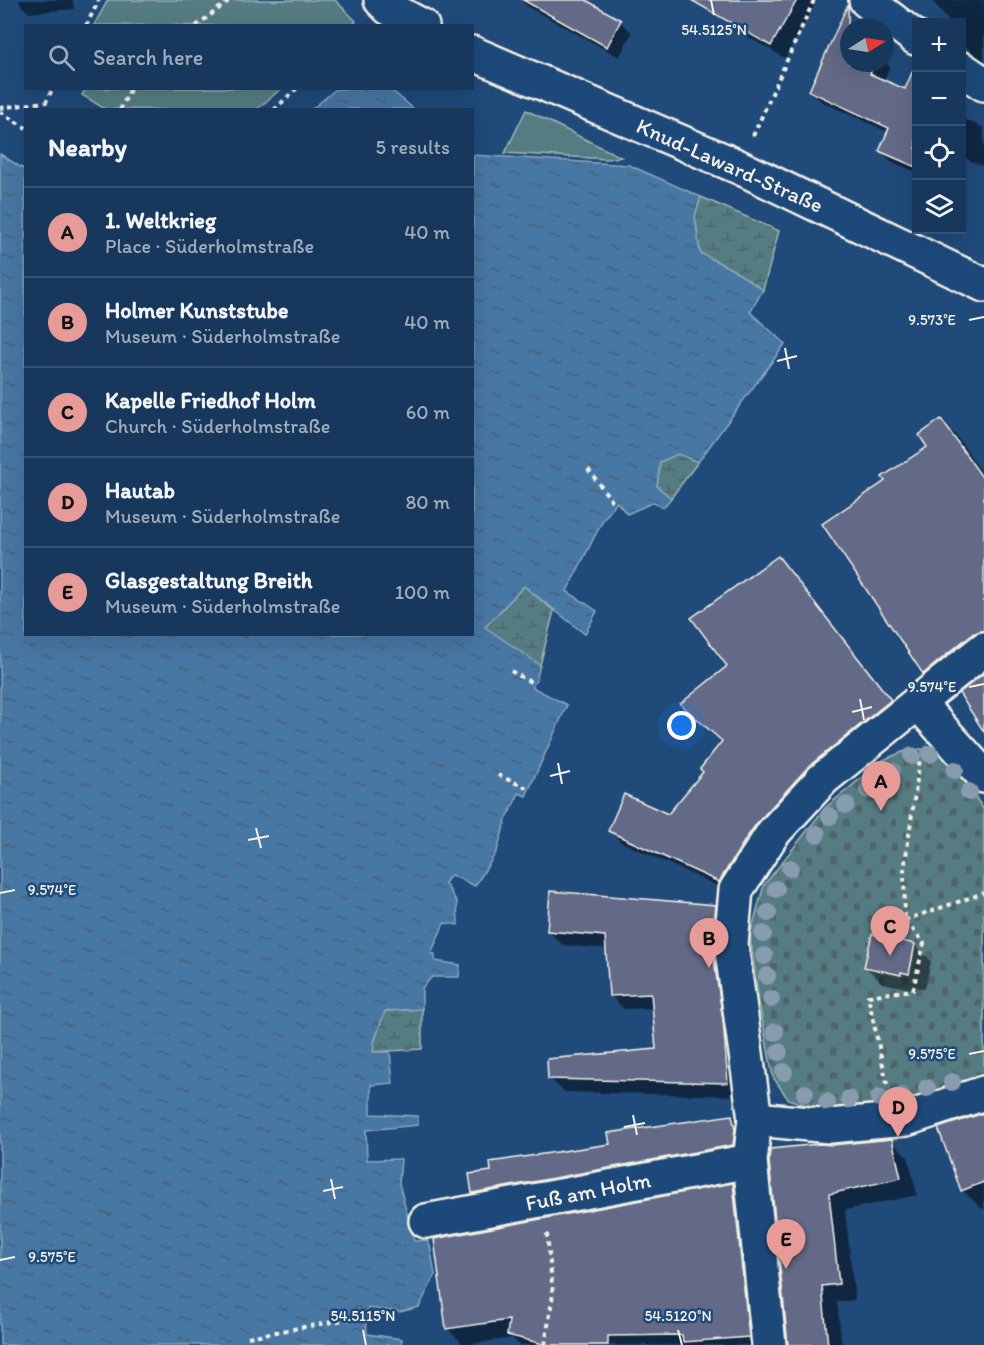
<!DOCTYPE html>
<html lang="en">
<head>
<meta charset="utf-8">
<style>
	:root { --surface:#17385c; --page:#203f62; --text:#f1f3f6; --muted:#9eacbb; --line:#365272; --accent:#e69b98 }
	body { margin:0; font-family:Itim,sans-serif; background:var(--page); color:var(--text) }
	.controls { position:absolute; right:18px; top:18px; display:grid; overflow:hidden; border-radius:0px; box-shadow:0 6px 24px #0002 }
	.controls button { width:54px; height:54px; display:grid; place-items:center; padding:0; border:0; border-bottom:2px solid var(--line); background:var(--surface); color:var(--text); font:30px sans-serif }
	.compass { position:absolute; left:840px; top:18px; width:54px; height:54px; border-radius:50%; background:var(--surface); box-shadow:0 6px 24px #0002; rotate:78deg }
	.you { position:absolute; left:682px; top:726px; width:21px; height:21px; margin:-15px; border:4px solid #fff; border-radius:50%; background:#1a73e8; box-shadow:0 0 0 9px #1a73e833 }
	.badge { display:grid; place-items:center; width:39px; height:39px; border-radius:50%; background:var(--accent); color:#111; font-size:20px; font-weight:700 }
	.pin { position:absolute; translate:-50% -50px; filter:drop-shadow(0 2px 3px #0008) }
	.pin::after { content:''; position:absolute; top:32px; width:21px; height:18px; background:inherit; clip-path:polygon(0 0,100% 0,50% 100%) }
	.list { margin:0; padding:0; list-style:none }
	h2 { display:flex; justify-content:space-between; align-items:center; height:78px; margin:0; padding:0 24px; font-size:26px }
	h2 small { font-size:20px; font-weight:400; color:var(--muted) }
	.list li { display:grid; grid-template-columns:39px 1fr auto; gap:18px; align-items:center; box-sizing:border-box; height:90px; padding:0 24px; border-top:2px solid var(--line) }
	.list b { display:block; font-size:22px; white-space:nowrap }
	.list p { margin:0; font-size:20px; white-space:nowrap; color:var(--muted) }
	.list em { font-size:20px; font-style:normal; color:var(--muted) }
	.icon { flex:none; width:33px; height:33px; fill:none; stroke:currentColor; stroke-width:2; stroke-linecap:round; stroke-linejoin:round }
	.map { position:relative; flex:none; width:984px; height:1345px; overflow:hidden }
	.search { position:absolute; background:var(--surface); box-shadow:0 6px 24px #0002; left:24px; top:24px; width:450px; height:66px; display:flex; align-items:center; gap:15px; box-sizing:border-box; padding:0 21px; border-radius:0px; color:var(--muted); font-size:22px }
	.panel { position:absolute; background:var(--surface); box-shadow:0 6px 24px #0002; left:24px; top:108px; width:450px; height:528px; border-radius:0px }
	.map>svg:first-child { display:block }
</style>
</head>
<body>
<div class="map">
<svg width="984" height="1345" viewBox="0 0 984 1345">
	<defs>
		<pattern id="wetland-marsh" width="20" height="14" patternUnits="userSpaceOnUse" patternTransform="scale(1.5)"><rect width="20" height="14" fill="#547c82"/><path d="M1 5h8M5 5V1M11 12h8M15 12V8" fill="none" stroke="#4f6567"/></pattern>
		<pattern id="cemetery-stones" width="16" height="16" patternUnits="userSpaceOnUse" patternTransform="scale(1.5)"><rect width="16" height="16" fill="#547c82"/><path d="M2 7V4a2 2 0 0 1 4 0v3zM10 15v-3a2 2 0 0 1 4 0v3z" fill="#4f6567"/></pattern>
		<pattern id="water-ripples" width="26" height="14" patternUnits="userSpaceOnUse" patternTransform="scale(1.5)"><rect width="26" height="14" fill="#4777a3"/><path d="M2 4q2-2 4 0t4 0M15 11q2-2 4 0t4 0" fill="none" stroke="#486074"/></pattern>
	</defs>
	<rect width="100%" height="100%" fill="#1f4a7a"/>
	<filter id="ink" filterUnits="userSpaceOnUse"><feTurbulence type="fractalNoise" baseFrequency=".0167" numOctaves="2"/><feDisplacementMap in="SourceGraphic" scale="12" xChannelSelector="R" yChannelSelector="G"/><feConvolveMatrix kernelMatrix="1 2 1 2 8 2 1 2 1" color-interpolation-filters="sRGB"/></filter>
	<g filter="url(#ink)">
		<path fill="#547c82" stroke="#a4b6b5" stroke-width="1.5" d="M108 0H335L356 21 352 26 94 25Z
			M86 88H281V89L257 109 204 110 201 107 198 110 105 109 82 95Z
			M526 110 621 157 607 159 505 153Z"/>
		<path fill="url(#wetland-marsh)" stroke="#a4b6b5" stroke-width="1.5" d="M701 197 779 231 763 290 733 270 700 253 695 216Z
			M678 453 698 462 671 498 657 486 660 462Z
			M524 586 554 611 540 665 484 628Z
			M422 1009V1049L373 1052 374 1042 385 1011Z"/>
		<path fill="url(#cemetery-stones)" stroke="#a4b6b5" stroke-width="1.5" d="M921 749 939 754 953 763 984 810V1076L973 1080 891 1104 822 1110 788 1099 773 1077 759 1003 750 935 764 885 825 808 883 760 905 751Z"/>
		<path fill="url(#water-ripples)" stroke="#8ca8bf" stroke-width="1.5" d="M336 89H390L414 109H312Z
			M0 154 25 170 26 634H472L473 155 629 165 701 197 695 216 700 253 733 270 763 290 750 312 785 344 698 462 678 454 660 462 657 486 671 498 663 508 654 502 627 514 617 502 603 520 567 591 597 611 585 634 524 586 485 627 540 665 536 681 532 687 567 705 526 796 519 793 506 820 497 851 475 886 451 875 445 883 457 902 458 925 444 923 431 954H435V961L460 965 459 977H432L422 988V1009L385 1011 374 1042 373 1052H390L393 1083 371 1085V1114L418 1116V1125L366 1130 367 1160 401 1159 399 1183 414 1241 427 1240 430 1246 435 1275 419 1307 400 1312 368 1308 366 1316 367 1334 402 1339 401 1345H0Z"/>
		<path fill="#0007" d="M19 0H73L74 9 29 13 20 4Z
			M521 0H583L620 21 632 33 619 57 528 7Z
			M733 0H810L815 5 785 58 739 32 725 18Z
			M932 0H984V65L962 42V22H949Z
			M836 35 849 42V63L885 62 890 67 883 81 916 96V172L892 162 880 150 888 132 822 102 810 90Z
			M962 118 984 128V167L962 157Z
			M941 421 956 435 984 476V651L938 687 924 673 824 525 887 482 929 448Z
			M777 558 788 569 900 712 731 892 621 842 610 831 668 816 705 772 724 742 729 667Z
			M715 906 729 920 742 1096 564 1092 550 1078 657 1050 653 1008 624 1009 610 995 608 949 563 945 548 931Z
			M915 945 931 961 925 989 917 987 916 990 882 983 866 967Z
			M984 1114V1208L982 1209 962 1190Z
			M732 1116 747 1131 749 1145 489 1208 474 1193 612 1146Z
			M891 1141 908 1157 917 1195 845 1210 855 1300 837 1302 842 1345H789L832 1146Z
			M733 1185 749 1201 764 1345H519L512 1338 464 1345 447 1328Z"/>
		<path fill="#636a87" stroke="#f4f1e8" stroke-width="1.5" d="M523 0H586L621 20 607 47Z
			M691 0H797L771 46Z
			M848 4 849 63H875L870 74 905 89 916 63V167L879 151 889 128 809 91Z
			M941 419 984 480V631H981L972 634 923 674 822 524 885 481 882 477 927 447 919 435Z
			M778 556 891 700 809 766 757 823 745 840 719 882 608 831 624 794 668 814 703 772 700 769 722 741 680 704 727 666 691 618Z
			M984 673V732L959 693Z
			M550 891 716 905 712 947 723 1020 728 1083 548 1079 547 1059 656 1049 651 994 609 996 605 936 547 931Z
			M872 934 915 944 909 974 901 972V975L864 967Z
			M984 1113V1182L961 1191 938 1128Z
			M732 1115 735 1129 733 1145 472 1193 469 1174 491 1171 490 1162 610 1144 608 1133Z
			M892 1139 901 1178 829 1194 839 1284 822 1286 828 1345H788L769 1161 770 1149 820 1144 832 1145Z
			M733 1183 749 1337 683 1342 682 1335 608 1336V1345H547L507 1335 509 1320 446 1329 434 1239Z"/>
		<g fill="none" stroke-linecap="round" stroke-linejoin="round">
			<g stroke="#f4f1e8" stroke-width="38">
				<path id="street" d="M381 0 389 8 422 26
					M866 0 916 38
					M472 53 739 167 984 285
					M962 69 984 84
					M918 703 984 776
					M755 1119 830 1126 906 1119 984 1093
					M426 1221 750 1161
					M769 1345 750 1161 755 1119 731 944 736 890 773 833 823 779 984 649"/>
			</g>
			<path stroke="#f4f1e8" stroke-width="4" stroke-dasharray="4.5 4.5" stroke-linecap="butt" d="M86 26 99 0
				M196 26 230 0
				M0 108 46 102 53 88
				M120 110 131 88
				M274 110 297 88
				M0 112 26 128
				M753 136 814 0
				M588 469 615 505
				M511 671 534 684
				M498 775 529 789
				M905 920 984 893
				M887 1084 868 996 913 990 924 943 905 920 904 870 920 758
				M248 1337 366 1316
				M545 1345 553 1294 547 1233"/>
			<use href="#street" stroke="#1f4a7a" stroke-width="33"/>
		</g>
		<g fill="#879cae">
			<circle cx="930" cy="754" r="9"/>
			<circle cx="912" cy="756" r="9"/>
			<circle cx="955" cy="770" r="9"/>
			<circle cx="892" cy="771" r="9"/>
			<circle cx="868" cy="790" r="9"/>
			<circle cx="969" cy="792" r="9"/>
			<circle cx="846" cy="805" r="9"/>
			<circle cx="830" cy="816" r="9"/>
			<circle cx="817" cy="834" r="9"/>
			<circle cx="790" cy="868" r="9"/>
			<circle cx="776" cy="889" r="9"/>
			<circle cx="768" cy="913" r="9"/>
			<circle cx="763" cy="934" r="9"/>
			<circle cx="764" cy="956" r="9"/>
			<circle cx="767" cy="976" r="9"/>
			<circle cx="771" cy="999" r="9"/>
			<circle cx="775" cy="1032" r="9"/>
			<circle cx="779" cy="1052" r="9"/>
			<circle cx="784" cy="1072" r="9"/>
			<circle cx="952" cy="1082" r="9"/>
			<circle cx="927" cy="1088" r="9"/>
			<circle cx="805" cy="1093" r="9"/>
			<circle cx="902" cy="1096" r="9"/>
			<circle cx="879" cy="1098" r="9"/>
			<circle cx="849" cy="1099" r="9"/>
			<circle cx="827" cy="1102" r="9"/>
		</g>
	</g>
	<path fill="none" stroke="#f4f1e8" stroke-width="2" d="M711 0 714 15M969 320 984 317M785 348 789 369M777 361 797 356M969 687 984 684M860 699 864 720M852 712 872 707M558 763 562 784M550 776 570 771M256 828 261 848M248 840 269 836M0 893 15 890M969 1054 984 1051M633 1115 637 1135M624 1127 645 1123M331 1179 335 1199M323 1191 343 1187M0 1260 15 1257M363 1330 366 1345M678 1330 682 1345"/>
	<g text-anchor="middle" stroke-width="5" stroke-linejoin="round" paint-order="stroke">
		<g font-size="22" fill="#f4f1e8" stroke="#1f4a7a">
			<text transform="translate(730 165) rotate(24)" y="8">Knud-Laward-Straße</text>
			<text transform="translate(588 1191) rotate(-11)" y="8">Fuß am Holm</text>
		</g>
	</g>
	<g font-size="15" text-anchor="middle" fill="#f4f1e8" stroke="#1f4a7a" stroke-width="5" stroke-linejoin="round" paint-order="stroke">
		<text x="714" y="35">54.5125°N</text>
		<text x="932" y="325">9.573°E</text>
		<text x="932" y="692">9.574°E</text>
		<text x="52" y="895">9.574°E</text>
		<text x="932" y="1059">9.575°E</text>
		<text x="52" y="1262">9.575°E</text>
		<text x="363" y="1321">54.5115°N</text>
		<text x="678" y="1321">54.5120°N</text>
	</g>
</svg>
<div class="controls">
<button>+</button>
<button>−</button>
<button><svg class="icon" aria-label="locate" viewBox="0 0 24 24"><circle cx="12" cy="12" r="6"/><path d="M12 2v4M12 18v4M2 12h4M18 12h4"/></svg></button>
<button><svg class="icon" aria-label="layers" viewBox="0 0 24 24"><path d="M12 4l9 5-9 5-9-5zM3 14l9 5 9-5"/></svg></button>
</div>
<svg class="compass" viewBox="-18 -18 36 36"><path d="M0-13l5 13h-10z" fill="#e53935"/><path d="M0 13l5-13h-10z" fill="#9eacbb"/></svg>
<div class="you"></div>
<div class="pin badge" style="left:881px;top:811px">A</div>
<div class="pin badge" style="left:709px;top:968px">B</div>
<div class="pin badge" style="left:890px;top:956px">C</div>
<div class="pin badge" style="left:898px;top:1137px">D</div>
<div class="pin badge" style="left:786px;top:1269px">E</div>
<div class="search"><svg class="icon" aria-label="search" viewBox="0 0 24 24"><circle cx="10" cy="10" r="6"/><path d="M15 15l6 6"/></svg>Search here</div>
<section class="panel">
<h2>Nearby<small>5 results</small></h2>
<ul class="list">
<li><span class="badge">A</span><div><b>1. Weltkrieg</b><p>Place · Süderholmstraße</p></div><em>40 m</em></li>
<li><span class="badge">B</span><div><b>Holmer Kunststube</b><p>Museum · Süderholmstraße</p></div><em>40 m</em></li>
<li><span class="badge">C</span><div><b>Kapelle Friedhof Holm</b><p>Church · Süderholmstraße</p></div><em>60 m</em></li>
<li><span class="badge">D</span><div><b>Hautab</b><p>Museum · Süderholmstraße</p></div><em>80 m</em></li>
<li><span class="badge">E</span><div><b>Glasgestaltung Breith</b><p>Museum · Süderholmstraße</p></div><em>100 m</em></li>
</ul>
</section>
</div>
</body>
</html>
